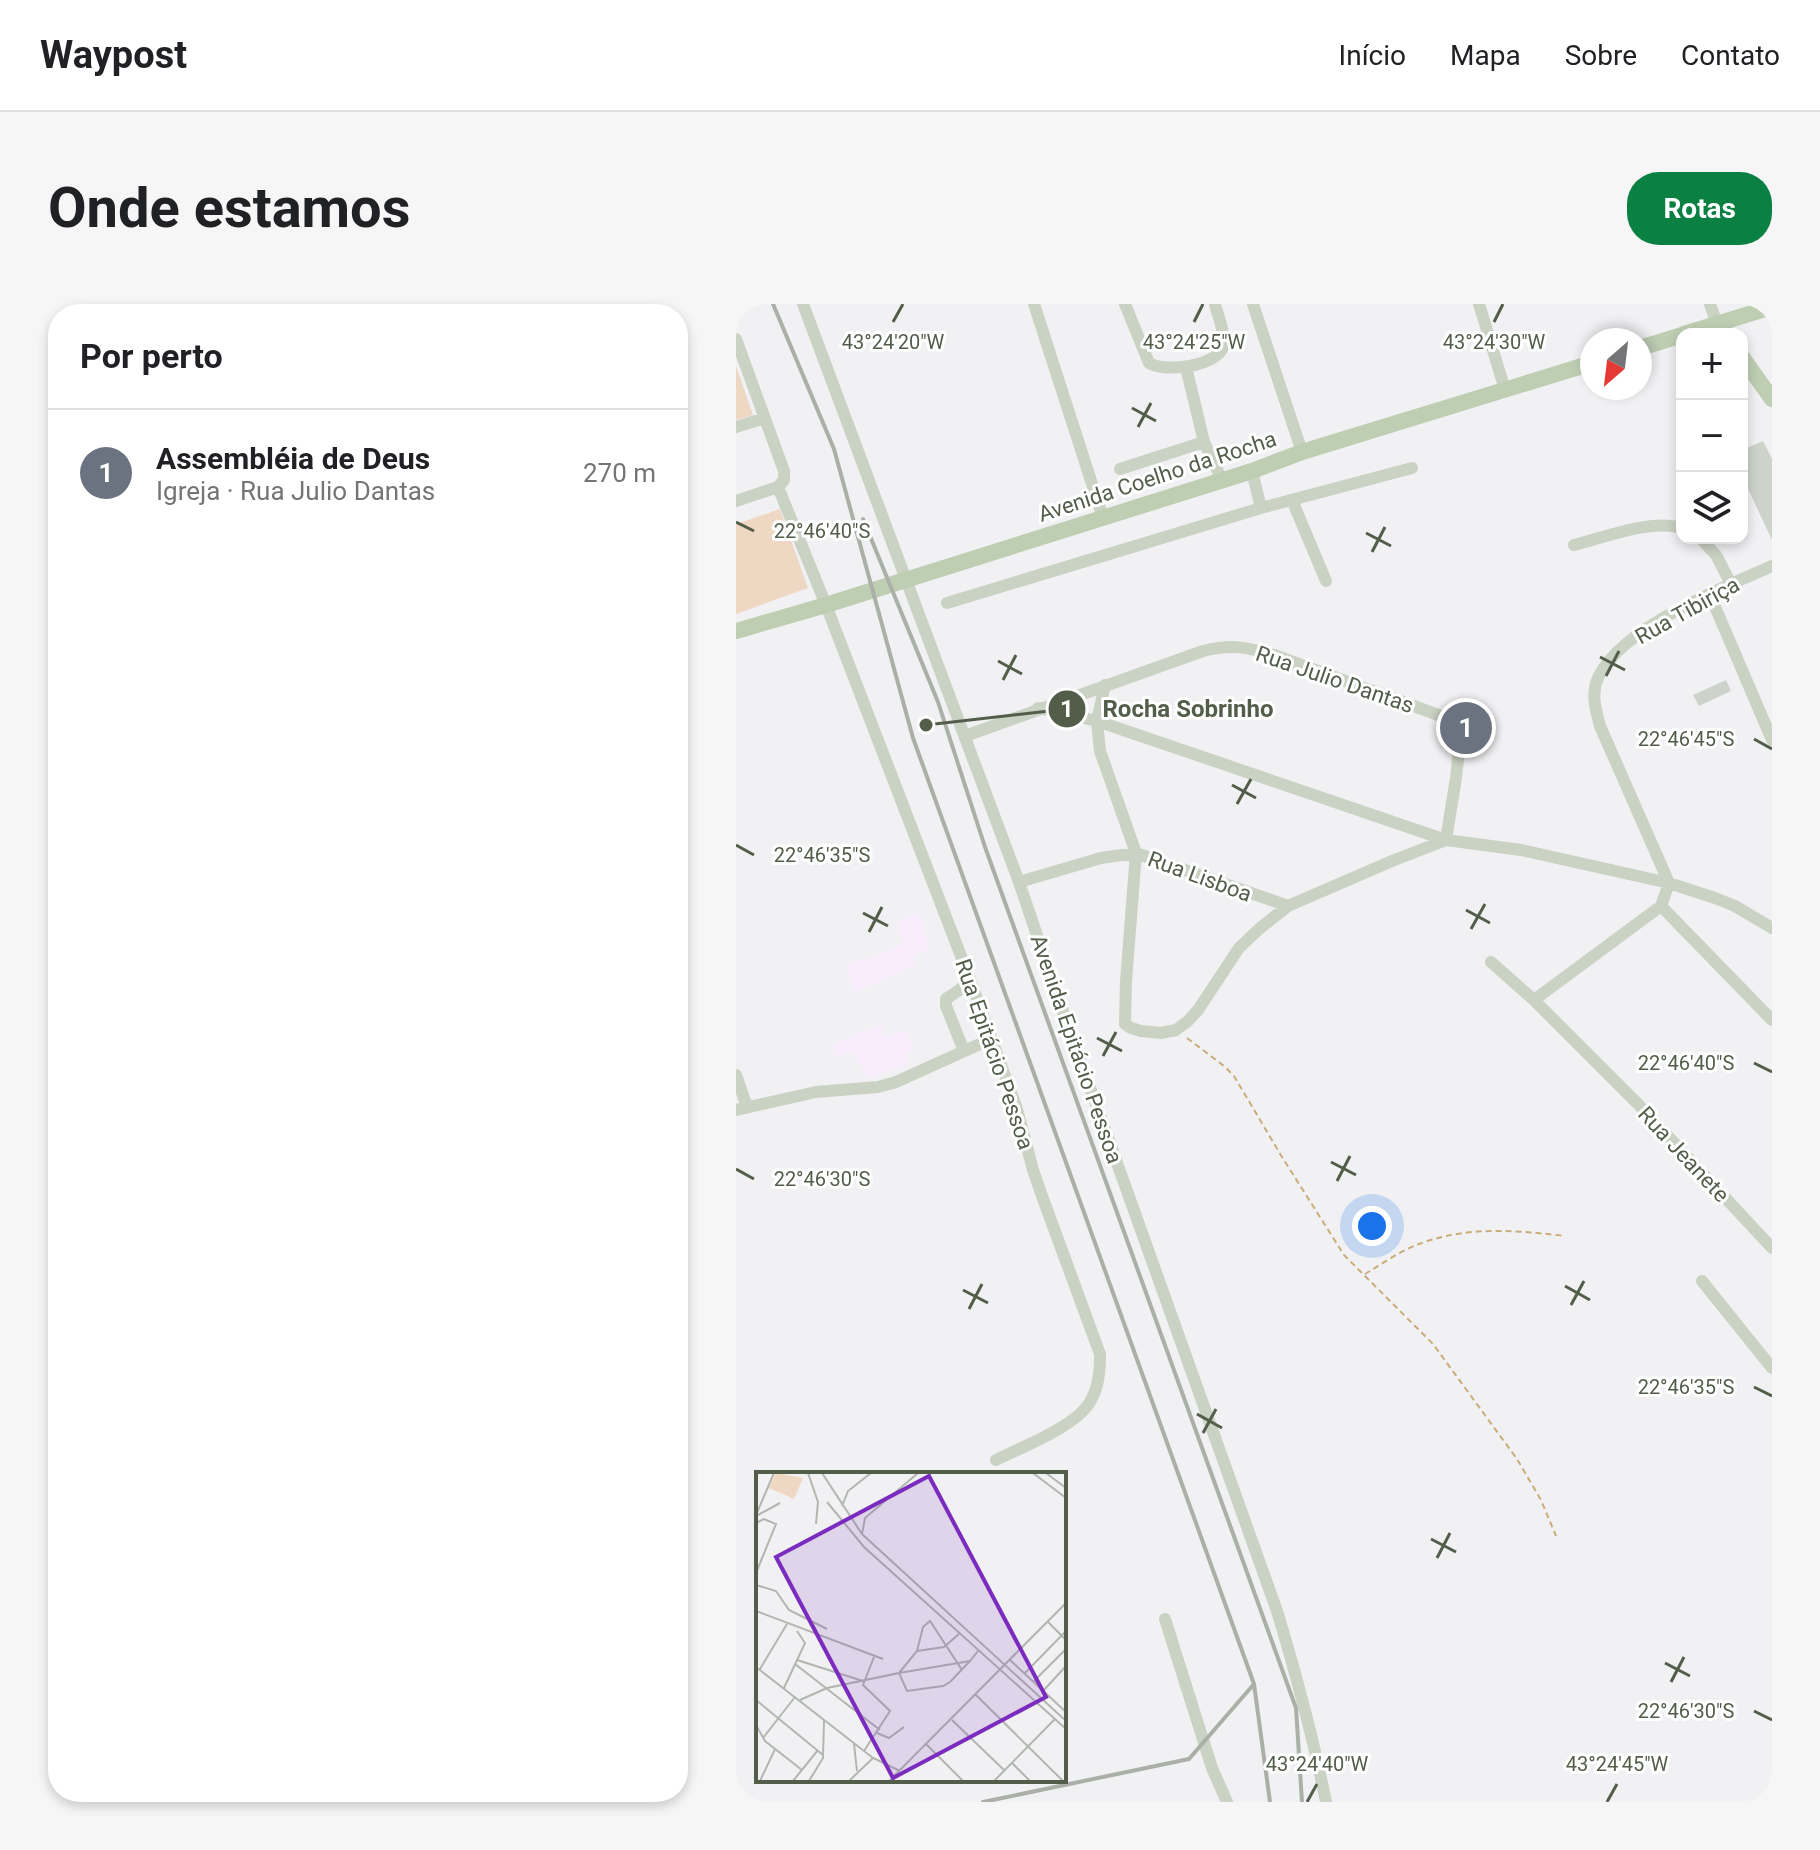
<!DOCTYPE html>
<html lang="pt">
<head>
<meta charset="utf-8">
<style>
	:root { --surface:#fff; --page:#f6f6f6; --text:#202124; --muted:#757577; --line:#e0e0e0; --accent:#0b8043 }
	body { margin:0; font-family:Roboto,sans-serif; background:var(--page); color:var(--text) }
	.controls { position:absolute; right:24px; top:24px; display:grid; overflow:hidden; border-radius:16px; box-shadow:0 4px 12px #0003 }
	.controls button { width:72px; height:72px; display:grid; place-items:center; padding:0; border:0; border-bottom:2px solid var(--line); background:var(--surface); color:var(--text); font:40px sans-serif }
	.compass { position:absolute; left:844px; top:24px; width:72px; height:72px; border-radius:50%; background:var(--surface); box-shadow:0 4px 12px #0003; rotate:208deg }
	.you { position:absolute; left:636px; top:922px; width:28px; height:28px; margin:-20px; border:6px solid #fff; border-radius:50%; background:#1a73e8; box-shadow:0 0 0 12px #1a73e833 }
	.badge { display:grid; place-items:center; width:52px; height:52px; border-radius:50%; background:var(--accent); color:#fff; font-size:26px; font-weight:700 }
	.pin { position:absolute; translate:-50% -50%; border:4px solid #fff; box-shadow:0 2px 8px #0006 }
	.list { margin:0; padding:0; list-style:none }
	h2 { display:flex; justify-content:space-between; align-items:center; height:104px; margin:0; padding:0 32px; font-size:34px }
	h2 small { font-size:26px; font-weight:400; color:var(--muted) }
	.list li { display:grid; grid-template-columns:52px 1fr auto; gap:24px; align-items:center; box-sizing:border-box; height:128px; padding:0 32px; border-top:2px solid var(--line) }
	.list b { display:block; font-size:30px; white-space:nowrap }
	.list p { margin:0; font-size:26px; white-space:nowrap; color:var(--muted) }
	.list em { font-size:26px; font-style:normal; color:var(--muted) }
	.icon { flex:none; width:44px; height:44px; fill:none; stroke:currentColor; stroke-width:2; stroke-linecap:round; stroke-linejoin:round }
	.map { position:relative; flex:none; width:1036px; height:1498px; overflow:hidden; border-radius:32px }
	header { display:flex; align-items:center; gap:48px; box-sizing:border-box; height:112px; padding:0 40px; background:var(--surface); border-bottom:2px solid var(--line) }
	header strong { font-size:38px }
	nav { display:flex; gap:44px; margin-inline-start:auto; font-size:28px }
	.intro { display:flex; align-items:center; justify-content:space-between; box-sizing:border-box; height:192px; padding:0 48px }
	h1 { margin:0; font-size:56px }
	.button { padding:20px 36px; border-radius:32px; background:var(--accent); color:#fff; font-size:28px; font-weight:700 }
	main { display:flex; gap:48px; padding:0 48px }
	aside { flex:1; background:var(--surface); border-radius:32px; box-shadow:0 4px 12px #0003 }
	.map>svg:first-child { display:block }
</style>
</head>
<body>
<header>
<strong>Waypost</strong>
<nav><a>Início</a><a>Mapa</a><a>Sobre</a><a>Contato</a></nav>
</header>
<div class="intro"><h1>Onde estamos</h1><a class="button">Rotas</a></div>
<main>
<aside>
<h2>Por perto<small></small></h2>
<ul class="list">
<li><span class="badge" style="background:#6b7280">1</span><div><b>Assembléia de Deus</b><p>Igreja · Rua Julio Dantas</p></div><em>270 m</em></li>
</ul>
</aside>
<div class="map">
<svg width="1036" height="1498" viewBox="0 0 1036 1498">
	<rect width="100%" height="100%" fill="#f1f1f3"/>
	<path fill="#f9edfc" d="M184 608 193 646 177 651 180 661 118 689 110 662 167 640 161 617Z
		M144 720 149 732 169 726 179 746 170 751 171 761 132 774 116 748 102 752 96 741Z"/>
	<path fill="#eed8c3" d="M0 62 17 111 0 116Z
		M44 205 72 284 0 310V220Z"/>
	<path fill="#cdd3cb" d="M1027 137 1036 155V236L1006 172V146Z
		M990 376 995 387 963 402 957 391Z
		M730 407 745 408V424H733L730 419Z"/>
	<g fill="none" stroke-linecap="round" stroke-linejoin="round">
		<path stroke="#caac7c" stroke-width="2" stroke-dasharray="6 4" stroke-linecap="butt" d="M451 734 488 762 498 772 546 853 608 951 697 1040 781 1155 805 1196 820 1232
			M629 970C646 960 664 947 683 940 731 922 779 926 829 932"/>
		<path stroke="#cad2c3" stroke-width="12" d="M67 0 283 578 320 688 541 1307C560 1370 577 1433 590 1498
			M298 0 367 214
			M389 0 413 59C429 69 481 62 487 43 490 31 482 12 479 0
			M517 0 566 148
			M743 0 769 86
			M974 0 981 20
			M0 35 48 167V176L42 183
			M450 63 468 138 486 176
			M0 123 29 114
			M384 165 468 138
			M42 183 90 301 235 678 281 805 297 866 306 892 364 1050C364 1066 363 1083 354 1098 339 1123 286 1143 260 1156
			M556 196 590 277
			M0 197 42 183
			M525 204 676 164
			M964 234 980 251 995 280
			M838 241C870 233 914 215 946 224
			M974 291 1036 436
			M211 299 525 204 516 167
			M369 381 361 417 364 447 400 549 390 677 389 720 395 724 405 727 425 729 440 726 452 717 462 706 503 644 523 625 552 602 656 557 710 536 785 546 933 579 979 594 999 602 1036 624
			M229 432 467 347C497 340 510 343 538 351L716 416 721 421 725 427 720 474 710 536 361 417 302 404
			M283 578 365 554 400 549 552 602
			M925 602 1036 716
			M755 658 798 696 901 799 1036 944
			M798 696 925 602 933 579 864 422C860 407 856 394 860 379 878 326 987 284 1036 262
			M228 747 210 702V695L235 678
			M0 771 11 803
			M0 806 80 788 142 783 160 778 255 735
			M966 977 1036 1064
			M429 1315 476 1464 491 1498"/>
		<path stroke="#bdceb3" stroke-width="16" d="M948 30 1036 3
			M904 44 946 31
			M1006 53 1036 95
			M0 327 90 301 516 167 566 148 856 59"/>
		<path stroke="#aab0a7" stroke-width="4" d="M37 0 98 145 177 434 518 1380 534 1498
			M127 215 202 398 249 543 560 1404 566 1498
			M247 1498 453 1455 518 1380"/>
	</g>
	<path fill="none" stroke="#525e4a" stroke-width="3" d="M157 18 167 0M458 18 467 0M758 18 767 0M396 104 420 117M402 123 415 99M0 218 18 227M630 229 655 242M636 248 649 223M864 353 889 366M262 357 286 370M870 372 883 347M267 376 280 351M1018 435 1036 445M496 481 520 494M501 500 515 475M0 541 18 551M730 606 754 619M127 609 152 622M735 625 749 600M133 628 146 603M361 734 386 747M367 752 380 728M1018 759 1036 768M595 858 620 871M0 865 18 875M601 877 614 852M829 982 854 996M227 986 252 999M835 1001 848 977M233 1005 246 980M1018 1083 1036 1092M461 1110 486 1124M467 1129 480 1105M695 1235 720 1248M701 1254 714 1229M929 1359 954 1372M935 1378 948 1353M1018 1407 1036 1416M571 1498 581 1480M871 1498 881 1480"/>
	<g text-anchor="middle" stroke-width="6" stroke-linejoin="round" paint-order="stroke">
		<g font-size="22" fill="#525e4a" stroke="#fff">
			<text transform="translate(421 172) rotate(-18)" y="8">Avenida Coelho da Rocha</text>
			<text transform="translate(951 306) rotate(-29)" y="8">Rua Tibiriça</text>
			<text transform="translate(599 375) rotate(19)" y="8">Rua Julio Dantas</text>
			<text transform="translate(464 572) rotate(20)" y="8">Rua Lisboa</text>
			<text transform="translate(341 745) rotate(71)" y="8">Avenida Epitácio Pessoa</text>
			<text transform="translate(259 750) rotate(71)" y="8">Rua Epitácio Pessoa</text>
			<text transform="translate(948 850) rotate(47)" y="8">Rua Jeanete</text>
		</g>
	</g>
	<g transform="translate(20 1168)">
		<rect width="310" height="310" fill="#f1f1f3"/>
		<path d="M20 1 47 6 38 27 13 16Z" fill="#eed8c3"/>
		<path fill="none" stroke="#b1b6af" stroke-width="2" d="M52 1 62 30 60 52M66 1 106 62 310 249M277 1 310 26M290 1 310 16M71 30 108 75 310 257M86 34 92 19 115 1M0 43 18 1M2 43 24 31M0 51 8 47 20 52 0 101M106 62 109 46 162 1M0 113 20 119 33 138 71 157M0 139 127 187M292 150 310 168M161 179 188 175 203 162M41 188 107 209M254 188 310 240M214 189 143 201 151 219 187 214 194 210 214 189 222 179M39 192 124 258M0 195 117 286 144 299M4 197 31 152M269 201 310 159M277 210 310 177M28 216 49 171 41 159M287 219 310 194M219 222 307 309M0 228 67 283M44 228 71 216 143 201 161 179 167 155 174 149 206 198M196 248 249 299M0 253 9 269 46 298M121 261 133 266 148 255M7 266 39 225M98 272 101 299M170 272 207 309M108 279 134 239 107 213 118 185M256 291 274 309M4 309 19 277M37 309 62 278M53 309 67 286 68 248M93 309 117 286M133 309 310 131M238 309 299 247"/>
		<path fill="#7b2cbf" fill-opacity="0.15" stroke="#7b2cbf" stroke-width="4" d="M173 4 290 225 137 306 20 85Z"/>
		<rect width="310" height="310" fill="none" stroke="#525e4a" stroke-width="4"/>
	</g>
	<g font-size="20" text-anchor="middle" fill="#525e4a" stroke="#fff" stroke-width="6" stroke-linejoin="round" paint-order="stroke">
		<text x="157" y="45">43°24'20"W</text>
		<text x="458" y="45">43°24'25"W</text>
		<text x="758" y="45">43°24'30"W</text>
		<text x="86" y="234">22°46'40"S</text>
		<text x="950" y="442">22°46'45"S</text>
		<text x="86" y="558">22°46'35"S</text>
		<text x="950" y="766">22°46'40"S</text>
		<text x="86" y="882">22°46'30"S</text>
		<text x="950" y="1090">22°46'35"S</text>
		<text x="950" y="1414">22°46'30"S</text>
		<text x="581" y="1467">43°24'40"W</text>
		<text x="881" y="1467">43°24'45"W</text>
	</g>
	<path fill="none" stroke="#525e4a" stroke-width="3" d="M190 421L331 405"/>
	<g fill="#525e4a" stroke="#fff" stroke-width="3">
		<circle cx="190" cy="421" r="8"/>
		<circle cx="331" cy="405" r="20"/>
	</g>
	<g font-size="24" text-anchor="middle" font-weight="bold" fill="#fff">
		<text x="331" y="413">1</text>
	</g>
	<g font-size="24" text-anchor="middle" font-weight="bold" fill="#525e4a" stroke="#fff" stroke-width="6" stroke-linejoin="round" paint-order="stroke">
		<text x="452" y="413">Rocha Sobrinho</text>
	</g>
</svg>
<div class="controls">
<button>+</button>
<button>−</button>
<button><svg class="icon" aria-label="layers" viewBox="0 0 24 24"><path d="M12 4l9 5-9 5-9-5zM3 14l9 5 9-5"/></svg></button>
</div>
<svg class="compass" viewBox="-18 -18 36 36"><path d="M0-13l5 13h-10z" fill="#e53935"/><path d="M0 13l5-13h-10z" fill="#757577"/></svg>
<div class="you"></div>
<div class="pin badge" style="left:730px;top:424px;background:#6b7280">1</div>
</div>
</main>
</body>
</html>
